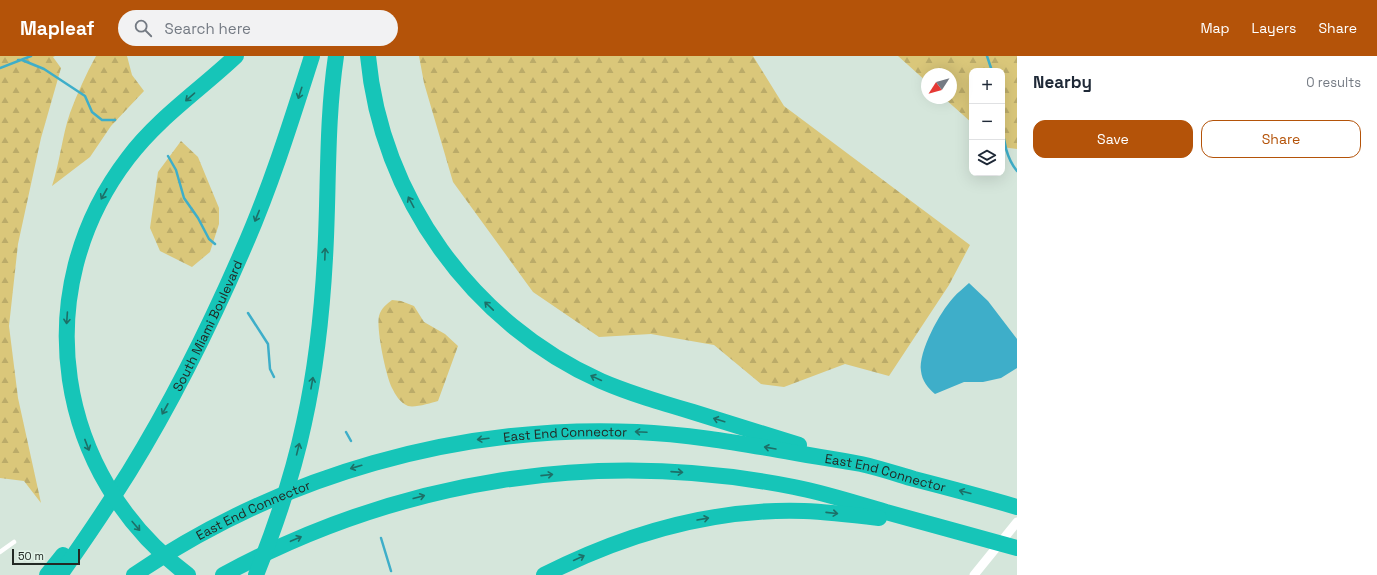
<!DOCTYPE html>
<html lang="en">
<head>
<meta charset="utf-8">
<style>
	:root { --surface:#fff; --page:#f2f2f3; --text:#1f2937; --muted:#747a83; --line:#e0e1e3; --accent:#b45309 }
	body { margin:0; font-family:"Space Grotesk",sans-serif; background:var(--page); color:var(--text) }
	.controls { position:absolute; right:12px; top:12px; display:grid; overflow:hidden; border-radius:8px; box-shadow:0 4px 16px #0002 }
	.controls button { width:36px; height:36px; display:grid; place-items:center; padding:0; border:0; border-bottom:1px solid var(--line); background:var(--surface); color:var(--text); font:20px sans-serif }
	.compass { position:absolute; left:921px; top:12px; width:36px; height:36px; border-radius:50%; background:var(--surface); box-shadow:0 4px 16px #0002; rotate:234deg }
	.scale { position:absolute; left:12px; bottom:10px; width:68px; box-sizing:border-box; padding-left:4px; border:2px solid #222924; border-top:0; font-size:11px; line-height:14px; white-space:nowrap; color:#222924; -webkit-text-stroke:3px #e2f3e8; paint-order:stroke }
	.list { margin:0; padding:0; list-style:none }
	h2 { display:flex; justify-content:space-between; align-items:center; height:52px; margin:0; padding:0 16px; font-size:17px }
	h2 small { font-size:13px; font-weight:400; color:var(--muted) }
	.actions { display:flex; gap:8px; padding:12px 16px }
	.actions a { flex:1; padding:9px 0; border:1px solid var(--accent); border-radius:12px; text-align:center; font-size:14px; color:var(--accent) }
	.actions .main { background:var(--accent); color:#fff }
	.icon { flex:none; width:22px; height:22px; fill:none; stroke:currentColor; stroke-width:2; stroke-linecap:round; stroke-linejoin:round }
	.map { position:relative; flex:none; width:1017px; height:519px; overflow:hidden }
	header { display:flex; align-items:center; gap:24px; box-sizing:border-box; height:56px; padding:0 20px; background:var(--accent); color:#fff }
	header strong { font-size:19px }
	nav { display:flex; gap:22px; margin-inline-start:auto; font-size:14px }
	.search { width:280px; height:36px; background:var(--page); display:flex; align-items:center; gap:10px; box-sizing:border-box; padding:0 14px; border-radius:22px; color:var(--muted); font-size:15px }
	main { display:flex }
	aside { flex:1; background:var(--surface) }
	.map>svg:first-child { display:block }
</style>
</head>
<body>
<header>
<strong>Mapleaf</strong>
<div class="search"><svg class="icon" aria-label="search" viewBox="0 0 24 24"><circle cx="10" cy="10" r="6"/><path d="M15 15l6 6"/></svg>Search here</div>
<nav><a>Map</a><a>Layers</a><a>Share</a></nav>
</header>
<main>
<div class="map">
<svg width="1017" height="519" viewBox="0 0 1017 519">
	<defs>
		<pattern id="forest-firs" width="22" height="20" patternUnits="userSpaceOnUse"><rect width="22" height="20" fill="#dac77a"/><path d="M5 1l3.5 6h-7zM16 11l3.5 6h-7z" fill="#bbab69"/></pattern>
	</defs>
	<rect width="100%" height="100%" fill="#d5e6db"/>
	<path fill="url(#forest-firs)" d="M0 0H55L53 1 61 12 41 82 18 188 9 270 18 342 41 447 24 425 0 422Z
		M96 0H127L132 19 144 35 111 70 90 101 52 130C60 106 62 80 70 57 77 38 86 18 96 0Z
		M419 0H753L784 50 970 189 949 229 889 320 845 308 784 331 761 328 714 289 651 278 599 281 533 236 453 126 424 27Z
		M898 0H1017V93L1002 91V15H972V67L944 42H951V18H927V26Z
		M181 85 198 101 219 152V168L210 196 192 211 160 195 150 172 158 116Z
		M392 244 401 245 414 250 424 266 445 278 458 290 438 345C431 347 415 352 408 350 400 347 395 338 392 332 386 320 376 273 379 260 381 252 387 248 392 244Z"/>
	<path fill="#3eaec9" d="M969 227 988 245 1017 283V312L1001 322 983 326H964L935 338C928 332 922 325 921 315 918 296 940 256 953 242 958 236 964 232 969 227Z"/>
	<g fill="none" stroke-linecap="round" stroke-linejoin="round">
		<path stroke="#3eaec9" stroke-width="2.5" d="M987 0 992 15
			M18 4H22L44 13 85 40 92 56 102 64H115
			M0 12 31 0
			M1002 45C1005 53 1003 61 1003 70 1003 85 1007 103 1017 115
			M168 100 176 114 184 142 198 162 209 183 215 188
			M248 257 268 288 270 313 274 321
			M346 376 351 385
			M381 482 391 515"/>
		<path stroke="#fff" stroke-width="4.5" d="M0 496 14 486"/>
		<path stroke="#fff" stroke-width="9" d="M974 519 1017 466"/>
		<g stroke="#16c5b8" stroke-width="16">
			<path d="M368 0C381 141 472 267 601 325 631 338 662 347 693 356 728 367 763 378 799 389"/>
			<path d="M47 519 63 499"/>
			<path id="s1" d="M60 519C84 485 107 451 129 416 172 346 209 272 242 196 270 133 291 66 312 0"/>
			<path id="s2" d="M134 519C281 419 459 368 637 376 685 378 732 386 779 394 806 399 834 403 861 408 879 412 897 418 914 423 949 432 983 441 1017 451"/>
			<path d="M188 519C55 420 26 235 128 102 158 62 200 34 236 0"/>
			<path d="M223 519C400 423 597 392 794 431 825 437 856 447 886 456 930 468 973 480 1017 492"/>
			<path d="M256 519C276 469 293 419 304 367 316 313 322 257 325 202 329 135 326 67 336 0"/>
			<path d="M544 519C625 478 712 452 804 455 829 456 854 459 879 462"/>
		</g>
	</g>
	<defs><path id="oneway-shaft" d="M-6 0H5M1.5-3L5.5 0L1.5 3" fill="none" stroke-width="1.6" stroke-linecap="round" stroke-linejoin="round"/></defs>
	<g stroke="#1d6f67">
		<use href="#oneway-shaft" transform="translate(300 37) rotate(108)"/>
		<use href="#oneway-shaft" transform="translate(190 41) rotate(139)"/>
		<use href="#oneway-shaft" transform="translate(104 138) rotate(119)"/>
		<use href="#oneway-shaft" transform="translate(411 146) rotate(-118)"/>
		<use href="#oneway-shaft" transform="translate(257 160) rotate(112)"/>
		<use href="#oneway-shaft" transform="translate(325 198) rotate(-88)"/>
		<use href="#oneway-shaft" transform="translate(489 250) rotate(-136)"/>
		<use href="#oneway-shaft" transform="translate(67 262) rotate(94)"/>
		<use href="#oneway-shaft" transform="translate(596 322) rotate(-155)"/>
		<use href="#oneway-shaft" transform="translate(312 327) rotate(-80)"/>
		<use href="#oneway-shaft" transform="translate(165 353) rotate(119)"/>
		<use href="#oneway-shaft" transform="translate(719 364) rotate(-163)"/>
		<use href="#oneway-shaft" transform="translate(641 376) rotate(-177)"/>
		<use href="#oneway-shaft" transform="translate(483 383) rotate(173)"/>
		<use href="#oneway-shaft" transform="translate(87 389) rotate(69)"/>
		<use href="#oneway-shaft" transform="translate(770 392) rotate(-170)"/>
		<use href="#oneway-shaft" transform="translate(298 393) rotate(-76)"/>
		<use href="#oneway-shaft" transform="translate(356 411) rotate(164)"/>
		<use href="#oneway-shaft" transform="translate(677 416) rotate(4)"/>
		<use href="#oneway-shaft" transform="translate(547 419) rotate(-6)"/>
		<use href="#oneway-shaft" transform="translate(965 436) rotate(-165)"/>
		<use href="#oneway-shaft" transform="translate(419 441) rotate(-15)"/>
		<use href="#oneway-shaft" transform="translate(832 457) rotate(6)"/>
		<use href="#oneway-shaft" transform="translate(703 463) rotate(-10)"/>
		<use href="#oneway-shaft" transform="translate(136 470) rotate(50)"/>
		<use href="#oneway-shaft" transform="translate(296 483) rotate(-23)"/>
		<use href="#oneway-shaft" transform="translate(579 502) rotate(-25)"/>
	</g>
	<g text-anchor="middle" stroke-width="4" stroke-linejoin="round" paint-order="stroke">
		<g font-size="13" fill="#222924" stroke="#e2f3e8">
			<text dy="5" stroke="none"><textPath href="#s1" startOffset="290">South Miami Boulevard</textPath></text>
			<text dy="5" stroke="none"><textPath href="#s2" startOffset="460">East End Connector</textPath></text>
			<text dy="5" stroke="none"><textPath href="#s2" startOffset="784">East End Connector</textPath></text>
			<text dy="5" stroke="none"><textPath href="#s2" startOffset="136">East End Connector</textPath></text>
		</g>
	</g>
</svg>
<div class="controls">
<button>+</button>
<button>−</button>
<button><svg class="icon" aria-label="layers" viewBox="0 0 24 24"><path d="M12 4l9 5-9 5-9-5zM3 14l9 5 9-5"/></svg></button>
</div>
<svg class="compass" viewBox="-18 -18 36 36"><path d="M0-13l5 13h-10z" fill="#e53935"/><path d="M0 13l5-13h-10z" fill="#747a83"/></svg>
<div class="scale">50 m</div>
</div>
<aside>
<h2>Nearby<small>0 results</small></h2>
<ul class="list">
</ul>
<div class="actions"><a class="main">Save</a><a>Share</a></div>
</aside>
</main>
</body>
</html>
